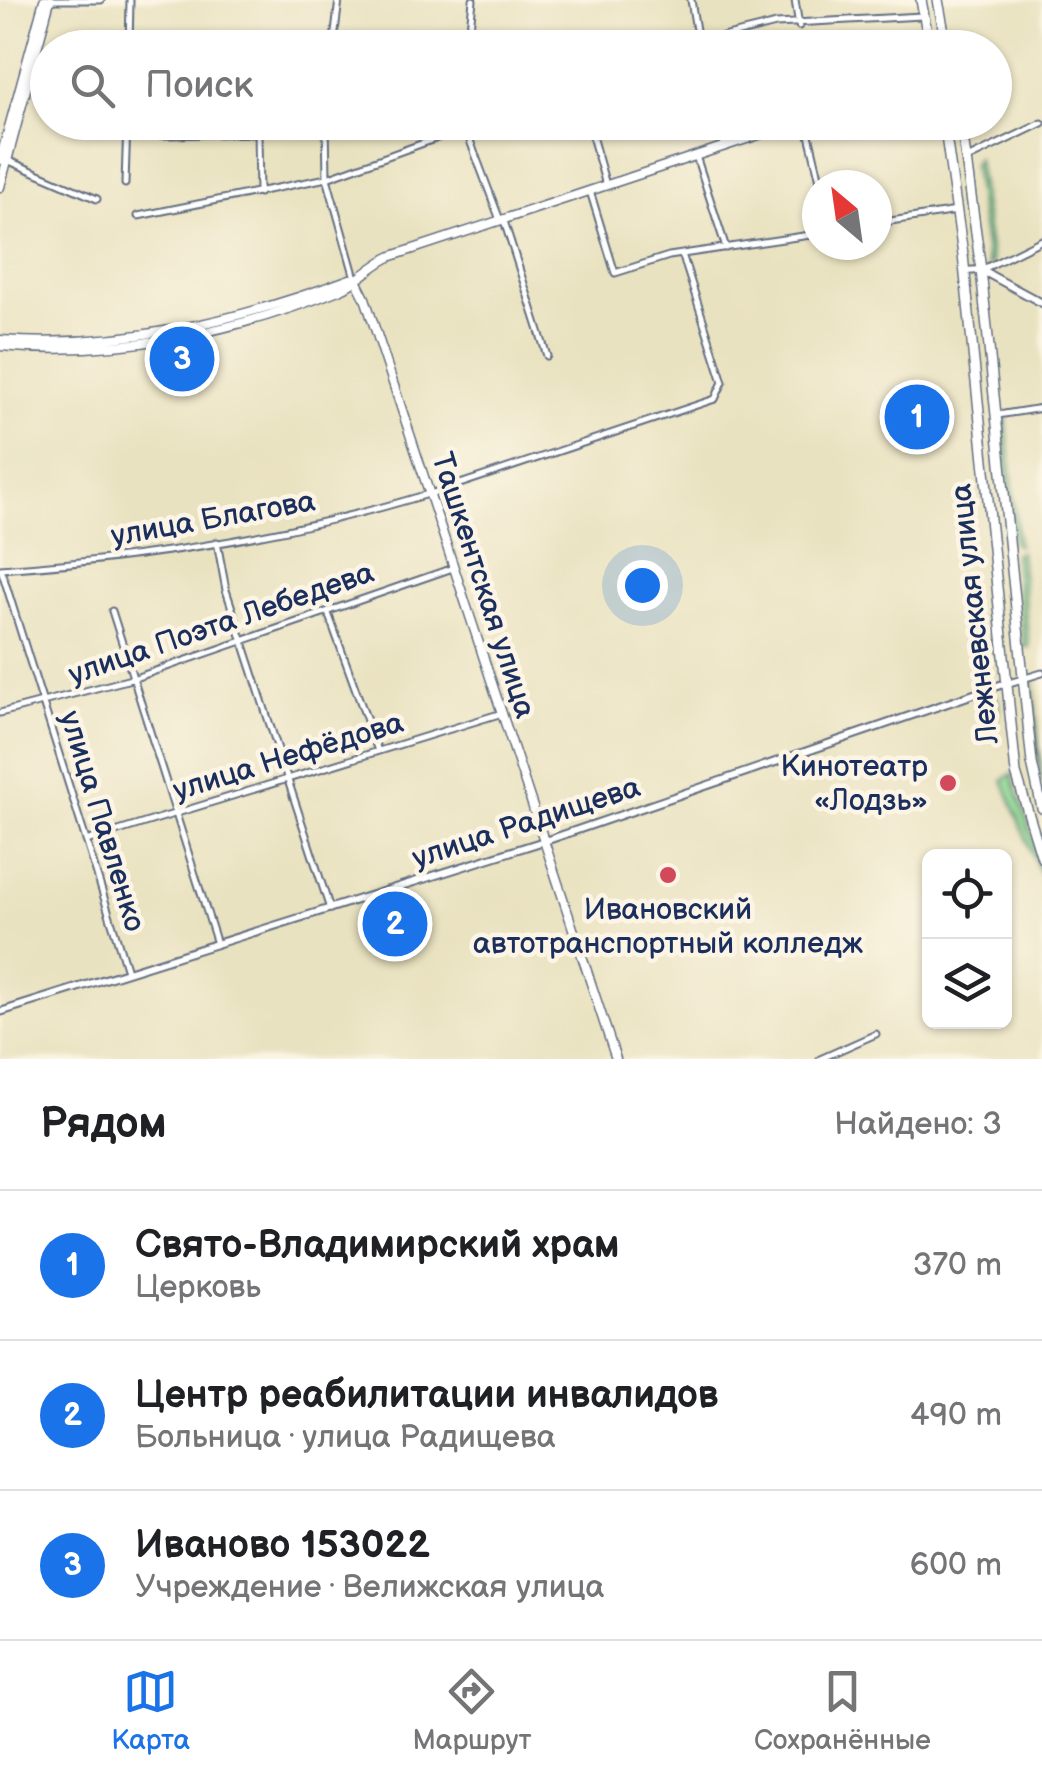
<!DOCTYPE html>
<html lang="ru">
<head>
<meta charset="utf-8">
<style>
	:root { --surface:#fff; --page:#f2f2f2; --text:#202124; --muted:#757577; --line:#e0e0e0; --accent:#1a73e8 }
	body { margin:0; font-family:"Balsamiq Sans",sans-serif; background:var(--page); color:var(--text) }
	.controls { position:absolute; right:30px; bottom:30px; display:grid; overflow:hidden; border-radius:15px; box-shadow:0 2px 8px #0004 }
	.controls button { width:90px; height:90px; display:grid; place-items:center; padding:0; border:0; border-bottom:2px solid var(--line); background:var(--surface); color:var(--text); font:50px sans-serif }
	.compass { position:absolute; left:802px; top:170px; width:90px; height:90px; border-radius:50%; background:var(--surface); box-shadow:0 2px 8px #0004; rotate:331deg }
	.you { position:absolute; left:642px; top:585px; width:35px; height:35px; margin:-25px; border:8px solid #fff; border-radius:50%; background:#1a73e8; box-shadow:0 0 0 15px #1a73e833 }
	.badge { display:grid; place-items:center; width:65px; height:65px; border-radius:50%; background:var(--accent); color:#fff; font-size:32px; font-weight:700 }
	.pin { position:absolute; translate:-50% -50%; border:5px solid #fff; box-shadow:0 2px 10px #0006 }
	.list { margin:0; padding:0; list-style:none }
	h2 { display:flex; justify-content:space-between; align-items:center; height:130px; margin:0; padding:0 40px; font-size:42px }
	h2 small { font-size:32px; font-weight:400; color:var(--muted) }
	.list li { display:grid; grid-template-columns:65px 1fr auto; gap:30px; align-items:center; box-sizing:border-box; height:150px; padding:0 40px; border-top:2px solid var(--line) }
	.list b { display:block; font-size:38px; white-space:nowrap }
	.list p { margin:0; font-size:32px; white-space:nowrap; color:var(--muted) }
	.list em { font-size:32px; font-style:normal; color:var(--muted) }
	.icon { flex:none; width:55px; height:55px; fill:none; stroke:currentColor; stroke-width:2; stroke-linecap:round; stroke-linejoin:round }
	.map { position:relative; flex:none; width:1042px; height:1059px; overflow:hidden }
	.search { position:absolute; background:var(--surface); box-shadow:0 2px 8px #0004; left:30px; right:30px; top:30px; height:110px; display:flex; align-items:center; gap:25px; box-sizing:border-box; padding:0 35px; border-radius:55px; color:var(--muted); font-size:38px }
	.sheet { height:580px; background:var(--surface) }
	nav { display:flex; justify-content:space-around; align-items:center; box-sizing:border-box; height:140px; border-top:2px solid var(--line); background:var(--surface); font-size:28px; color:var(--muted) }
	nav a { display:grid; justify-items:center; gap:5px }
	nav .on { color:var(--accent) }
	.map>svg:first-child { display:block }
</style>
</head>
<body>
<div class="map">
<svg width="1042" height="1059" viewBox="0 0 1042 1059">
	<rect width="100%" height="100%" fill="#fcf5e5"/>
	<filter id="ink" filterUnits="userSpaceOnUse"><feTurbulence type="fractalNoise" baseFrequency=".01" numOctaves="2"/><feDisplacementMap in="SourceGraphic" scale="20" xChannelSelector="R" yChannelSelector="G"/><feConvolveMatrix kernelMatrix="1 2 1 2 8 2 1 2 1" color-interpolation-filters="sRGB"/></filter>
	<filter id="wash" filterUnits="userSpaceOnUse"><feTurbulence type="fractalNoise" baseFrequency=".0048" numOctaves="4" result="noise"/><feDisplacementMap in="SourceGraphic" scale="40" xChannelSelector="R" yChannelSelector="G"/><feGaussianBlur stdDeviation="2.25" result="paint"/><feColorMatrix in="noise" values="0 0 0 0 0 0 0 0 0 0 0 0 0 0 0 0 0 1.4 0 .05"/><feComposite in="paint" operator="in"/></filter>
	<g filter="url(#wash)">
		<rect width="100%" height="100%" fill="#e9e2c0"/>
		<path fill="#8fd690" stroke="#558277" stroke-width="2.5" d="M977 159 992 263 988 266 973 165Z
			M1001 416H1006L1018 546 1013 543Z
			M1020 552 1029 647H1024L1014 554Z
			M1033 680 1042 785 1028 683Z
			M996 695 1000 708 990 736 987 718 976 701Z
			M1012 774C1019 802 1042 856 1042 879L1003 780Z"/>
	</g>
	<g filter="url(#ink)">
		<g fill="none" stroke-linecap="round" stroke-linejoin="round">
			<g stroke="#636e80" stroke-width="9">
				<path id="minor" d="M53 0H101
					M691 0 699 48
					M795 0 799 26
					M698 43 776 24 922 16
					M129 48 130 0
					M333 48 339 0
					M468 48 473 0
					M326 122 327 178 355 278
					M463 122 500 220
					M588 122 606 185
					M718 122 725 147
					M806 122 821 185
					M126 136 258 133 259 193
					M696 156 726 248
					M967 159 1042 123
					M7 160 97 199
					M125 184 127 122
					M590 191 615 273 669 256 817 234
					M138 216 327 178 465 128
					M504 221 547 356
					M877 223 957 211
					M981 270 1042 240
					M998 415 1042 408
					M430 494 715 399 723 382 682 254
					M217 542 226 590 330 909
					M0 569C143 559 288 536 425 495
					M1 569 127 971
					M112 611 217 944
					M328 613 378 751
					M1009 683 1042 673
					M0 713 135 678 450 569
					M86 841 499 714
					M820 1059 876 1034"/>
			</g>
			<g stroke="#636e80" stroke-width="10">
				<path id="tertiary" d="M964 271 981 270 1042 303
					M545 841 1006 683
					M0 1012 541 842"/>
			</g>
			<g stroke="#636e80" stroke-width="11">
				<path id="secondary" d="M0 160 44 0
					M0 187 50 0
					M355 278 365 298 616 1059
					M0 340C120 349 238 321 350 279
					M0 346C114 357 235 333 341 289 358 282 373 264 392 256L798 122"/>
			</g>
			<g stroke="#636e80" stroke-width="12">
				<path id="trunk" d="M921 0 930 48
					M938 0 947 48
					M944 122 963 255 1016 773 1042 858
					M961 122 981 270 1032 763 1042 808"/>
			</g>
			<use href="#minor" stroke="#fff" stroke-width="5"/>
			<use href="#tertiary" stroke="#fff" stroke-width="6"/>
			<use href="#secondary" stroke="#fff" stroke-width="8"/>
			<use href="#trunk" stroke="#fff" stroke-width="9"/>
		</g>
	</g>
	<g fill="#d1495b" stroke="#fcf5e5" stroke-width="4">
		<circle cx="948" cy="783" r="10"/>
		<circle cx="668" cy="875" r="10"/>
	</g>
	<g text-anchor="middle" stroke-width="9" stroke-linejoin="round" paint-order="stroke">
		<g font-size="30" fill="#1b2f5e" stroke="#fcf5e5">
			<text transform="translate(213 518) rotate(-10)" y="10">улица Благова</text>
			<text transform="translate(484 585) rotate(72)" y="10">Ташкентская улица</text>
			<text transform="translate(974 614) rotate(-96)" y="10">Лежневская улица</text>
			<text transform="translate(221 623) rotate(-19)" y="10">улица Поэта Лебедева</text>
			<text transform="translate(288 756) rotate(-17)" y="10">улица Нефёдова</text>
			<text transform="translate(103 821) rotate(73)" y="10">улица Павленко</text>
			<text transform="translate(526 822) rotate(-18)" y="10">улица Радищева</text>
		</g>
		<g font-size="30" fill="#1b2f5e" stroke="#fcf5e5" text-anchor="end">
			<text x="928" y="776">Кинотеатр<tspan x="928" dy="34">«Лодзь»</tspan></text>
			<text x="668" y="919" text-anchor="middle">Ивановский<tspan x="668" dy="34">автотранспортный колледж</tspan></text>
		</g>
	</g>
</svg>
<div class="controls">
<button><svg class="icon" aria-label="locate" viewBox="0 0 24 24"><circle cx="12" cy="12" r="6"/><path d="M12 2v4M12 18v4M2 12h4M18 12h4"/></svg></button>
<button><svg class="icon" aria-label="layers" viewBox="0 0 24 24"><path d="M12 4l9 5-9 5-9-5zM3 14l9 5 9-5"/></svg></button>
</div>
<svg class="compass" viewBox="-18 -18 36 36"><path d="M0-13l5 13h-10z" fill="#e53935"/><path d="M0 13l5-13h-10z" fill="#757577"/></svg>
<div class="you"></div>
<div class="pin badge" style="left:917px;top:417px">1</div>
<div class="pin badge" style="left:395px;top:924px">2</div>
<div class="pin badge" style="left:182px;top:359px">3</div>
<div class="search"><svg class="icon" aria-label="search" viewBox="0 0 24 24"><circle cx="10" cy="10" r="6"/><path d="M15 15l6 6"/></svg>Поиск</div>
</div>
<section class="sheet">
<h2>Рядом<small>Найдено: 3</small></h2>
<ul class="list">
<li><span class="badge">1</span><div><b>Свято-Владимирский храм</b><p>Церковь</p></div><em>370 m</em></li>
<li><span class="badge">2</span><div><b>Центр реабилитации инвалидов</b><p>Больница · улица Радищева</p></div><em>490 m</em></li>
<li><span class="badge">3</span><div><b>Иваново 153022</b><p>Учреждение · Велижская улица</p></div><em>600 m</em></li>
</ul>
</section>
<nav>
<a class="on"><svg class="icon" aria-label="map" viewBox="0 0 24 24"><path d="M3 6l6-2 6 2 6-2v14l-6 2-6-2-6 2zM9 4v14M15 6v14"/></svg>Карта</a>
<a><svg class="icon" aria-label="directions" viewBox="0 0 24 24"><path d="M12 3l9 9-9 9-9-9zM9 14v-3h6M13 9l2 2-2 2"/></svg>Маршрут</a>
<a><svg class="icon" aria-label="saved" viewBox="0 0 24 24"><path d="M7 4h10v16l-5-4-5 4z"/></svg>Сохранённые</a>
</nav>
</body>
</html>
